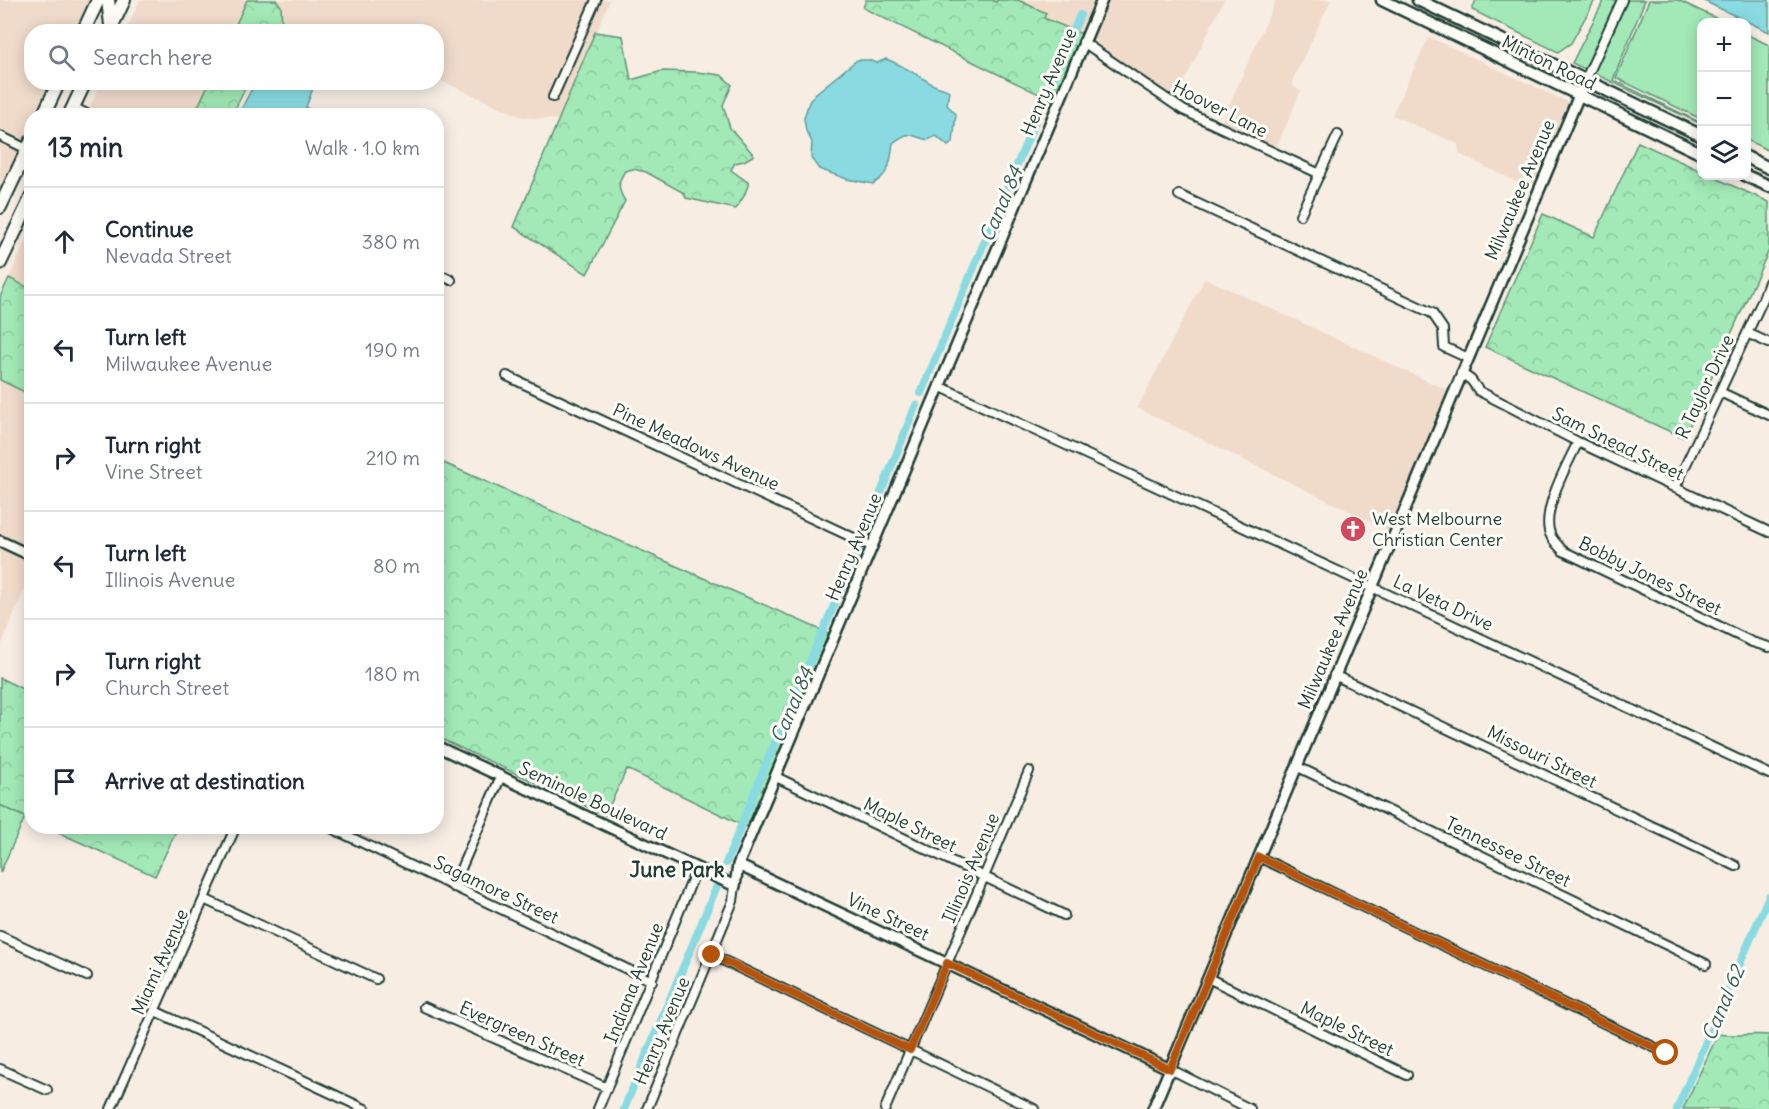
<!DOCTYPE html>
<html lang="en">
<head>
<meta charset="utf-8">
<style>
	:root { --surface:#fff; --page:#f2f2f3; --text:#1f2937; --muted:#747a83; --line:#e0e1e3 }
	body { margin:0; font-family:Delius,sans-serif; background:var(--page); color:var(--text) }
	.controls { position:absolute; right:18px; top:18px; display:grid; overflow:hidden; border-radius:12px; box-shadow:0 3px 15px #0003 }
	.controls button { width:54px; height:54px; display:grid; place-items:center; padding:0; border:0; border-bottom:2px solid var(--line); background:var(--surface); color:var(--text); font:30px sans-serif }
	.stop { position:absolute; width:18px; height:18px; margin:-14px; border:4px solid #b45309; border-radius:50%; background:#fff }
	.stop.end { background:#b45309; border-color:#fff; box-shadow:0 2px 6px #0008 }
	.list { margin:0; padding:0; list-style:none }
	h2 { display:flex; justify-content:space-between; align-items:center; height:78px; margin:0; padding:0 24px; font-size:26px }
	h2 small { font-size:20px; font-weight:400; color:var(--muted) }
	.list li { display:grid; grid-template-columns:39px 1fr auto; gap:18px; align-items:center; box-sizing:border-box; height:108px; padding:0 24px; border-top:2px solid var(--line) }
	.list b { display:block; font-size:22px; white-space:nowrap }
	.list p { margin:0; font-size:20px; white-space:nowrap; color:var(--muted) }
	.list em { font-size:20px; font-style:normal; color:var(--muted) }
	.icon { flex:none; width:33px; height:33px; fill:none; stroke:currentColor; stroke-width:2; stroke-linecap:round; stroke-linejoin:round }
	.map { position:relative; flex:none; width:1769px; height:1109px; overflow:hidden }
	.search { position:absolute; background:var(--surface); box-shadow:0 3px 15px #0003; left:24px; top:24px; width:420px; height:66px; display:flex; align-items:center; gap:15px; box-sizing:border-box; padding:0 21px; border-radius:24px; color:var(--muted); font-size:22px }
	.panel { position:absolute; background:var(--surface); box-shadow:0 3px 15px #0003; left:24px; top:108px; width:420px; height:726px; border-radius:24px }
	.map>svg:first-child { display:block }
</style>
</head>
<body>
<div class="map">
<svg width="1769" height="1109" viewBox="0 0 1769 1109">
	<defs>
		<pattern id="forest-crowns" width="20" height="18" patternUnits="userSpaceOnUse" patternTransform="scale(1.5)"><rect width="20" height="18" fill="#a2e9b7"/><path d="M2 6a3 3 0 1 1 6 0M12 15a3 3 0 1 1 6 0" fill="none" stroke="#8bc99e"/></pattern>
	</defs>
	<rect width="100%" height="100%" fill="#f7ede3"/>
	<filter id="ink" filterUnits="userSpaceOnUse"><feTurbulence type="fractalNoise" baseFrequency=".0167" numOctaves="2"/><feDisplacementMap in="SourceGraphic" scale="12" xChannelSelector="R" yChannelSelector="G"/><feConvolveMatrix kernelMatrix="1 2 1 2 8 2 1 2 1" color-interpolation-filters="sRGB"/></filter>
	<g filter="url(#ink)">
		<path fill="#f0dbcb" d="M0 0H89L74 31 32 32V82L50 83 35 115 32 116 31 123 0 191Z
			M140 0H247L233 31 125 32Z
			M276 0H610L559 120 522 117 437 79 436 32 283 31 281 6Z
			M1018 0H1097L1082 34 1044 17 1045 13Z
			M1107 0H1224L1175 100 1090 38Z
			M1276 0H1331L1293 79V86L1301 91 1276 148 1221 123Z
			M1429 37 1570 103 1533 190 1459 154 1458 144 1392 115Z
			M101 83H209L194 115 85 116Z
			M31 230V289L9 278Z
			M1205 278 1449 391 1390 531 1137 408Z
			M0 380 31 395V551L0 536Z
			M0 545 32 560 31 574 0 648Z"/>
		<path fill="#a2e9b7" stroke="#609376" stroke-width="1.5" d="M1476 0H1595L1571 43 1558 52 1472 10Z
			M1604 0H1645L1613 80 1701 123V124L1572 63Z
			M1649 0H1678L1724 22H1702L1701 119 1616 78Z
			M1746 34 1769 45V151L1747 140Z
			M0 805 25 817 0 873Z"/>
		<path fill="url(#forest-crowns)" stroke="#609376" stroke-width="1.5" d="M247 0H276L281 6 282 30 280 32 233 31Z
			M866 0H992L996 2 997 0H1018L1046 13 1044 18 1082 34 1053 101 863 8Z
			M595 32 623 36 631 80 662 71 697 72 721 75 732 85 723 105 730 128 754 155 744 161 735 163 731 170 749 183 744 196 736 209 686 198 684 193 646 172 633 169 625 171C617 182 618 190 625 201L587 274 514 227Z
			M209 83H248L232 115H194Z
			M1638 142 1701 171 1702 176H1711L1769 202V250L1684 438 1485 347 1543 214 1594 237Z
			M9 278 31 289V395L0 380V297Z
			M437 460 830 634 748 828 627 769 605 815 437 737Z
			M0 678 31 693V820L0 805Z
			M46 827 178 826V827L155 876Z
			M1718 1034C1735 1037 1752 1033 1769 1035V1109H1683Z"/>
		<path fill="#89dbe1" stroke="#5f9c9c" stroke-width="1.5" d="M1702 0H1769V32Z
			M886 59C903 65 917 75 932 84 938 88 944 87 949 91L947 105 956 114 953 142 948 146 936 136 928 140C909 136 911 129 893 143 890 162 891 173 873 184L847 179 819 169 811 158 812 142 806 131 804 118 809 102 815 94 857 60H868L877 63Z
			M255 83H315L306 107 312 111 310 115H238Z"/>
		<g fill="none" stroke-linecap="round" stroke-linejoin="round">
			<path stroke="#89dbe1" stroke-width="8" d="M921 393 1080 15
				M864 535 916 405
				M726 863 768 759 859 547
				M624 1109 717 886
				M1677 1109 1769 896"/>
			<g stroke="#1f3d34" stroke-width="12">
				<path id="minor" d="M1083 42 1183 110 1320 174
					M1585 81 1622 0
					M553 97 596 0
					M73 107 91 116
					M0 136 27 149
					M1179 195 1432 313 1443 329 1444 347 1468 358
					M1300 215 1338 135
					M436 273 451 280
					M1747 333 1769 343
					M1461 373 1471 380 1479 391 1578 442 1769 532
					M507 376 871 546
					M939 386 1372 587 1769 774
					M1720 392 1769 415
					M1578 442C1568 463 1539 514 1551 536 1553 541 1559 546 1563 551L1752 642 1769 647
					M1675 488 1763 299 1769 282
					M1334 675 1736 866
					M1298 767 1706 964
					M776 777 1064 915
					M327 826 652 981
					M1259 857 1666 1053
					M453 887 501 776
					M204 899 376 979
					M0 936 87 976
					M712 955 1034 1109
					M1208 978 1407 1075
					M424 1007 607 1088
					M155 1011 365 1109
					M0 1069 47 1090
					M1170 1069 1250 1109
					M111 1109 236 826
					M598 1109 697 868
					M647 1109 733 901 735 886
					M885 1109 1029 771"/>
			</g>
			<g stroke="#1f3d34" stroke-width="14">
				<path id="tertiary" d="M0 541 32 556
					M436 746 735 886 738 865 1102 0
					M738 865 1170 1069
					M1153 1109 1585 81"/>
			</g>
			<g stroke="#1f3d34" stroke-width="15">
				<path id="secondary" d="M1382 0 1702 154
					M1418 0 1702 136
					M1746 157 1769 168
					M1746 176 1769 186"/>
			</g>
			<g stroke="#1f3d34" stroke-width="16">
				<path id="primary" d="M108 0 111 25
					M83 32 98 0
					M109 32 124 0
					M43 116 59 82
					M69 116 85 82
					M0 207 32 140
					M0 263 32 196"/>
			</g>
			<use href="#minor" stroke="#fdfcf7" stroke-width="8"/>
			<use href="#tertiary" stroke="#fdfcf7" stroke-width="9"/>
			<use href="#secondary" stroke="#fdfcf7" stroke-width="10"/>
			<use href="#primary" stroke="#fdfcf7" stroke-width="12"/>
		</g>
	</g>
	<g fill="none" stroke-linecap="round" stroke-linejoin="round" filter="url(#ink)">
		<path stroke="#b45309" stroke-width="8" d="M712 955 910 1050 947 963 1170 1069 1259 857 1666 1053"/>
	</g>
	<defs>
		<g id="church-disc" transform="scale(1.35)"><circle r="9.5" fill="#d1495b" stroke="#fdfcf7"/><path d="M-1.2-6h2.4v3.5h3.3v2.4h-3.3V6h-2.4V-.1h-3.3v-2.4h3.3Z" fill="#fff"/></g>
	</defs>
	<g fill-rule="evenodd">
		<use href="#church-disc" x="1353" y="529"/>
	</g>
	<g text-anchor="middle" stroke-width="6" stroke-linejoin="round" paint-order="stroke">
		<g font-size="18" fill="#1f3d34" stroke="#fdfcf7">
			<text transform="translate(1549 63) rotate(26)" y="6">Minton Road</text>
			<text transform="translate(1049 82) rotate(-67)" y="6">Henry Avenue</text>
			<text transform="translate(1220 109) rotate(27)" y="6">Hoover Lane</text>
			<text transform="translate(1520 190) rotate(-67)" y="6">Milwaukee Avenue</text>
			<text transform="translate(1705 387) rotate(-65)" y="6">R Taylor Drive</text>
			<text transform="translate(1618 444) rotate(26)" y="6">Sam Snead Street</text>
			<text transform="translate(696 447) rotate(25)" y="6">Pine Meadows Avenue</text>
			<text transform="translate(854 547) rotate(-67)" y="6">Henry Avenue</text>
			<text transform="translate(1650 576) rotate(26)" y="6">Bobby Jones Street</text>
			<text transform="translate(1443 603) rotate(25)" y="6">La Veta Drive</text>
			<text transform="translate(1333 639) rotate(-67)" y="6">Milwaukee Avenue</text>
			<text transform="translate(1542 757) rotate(26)" y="6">Missouri Street</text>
			<text transform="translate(593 801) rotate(25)" y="6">Seminole Boulevard</text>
			<text transform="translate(910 825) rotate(26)" y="6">Maple Street</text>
			<text transform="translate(1508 852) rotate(26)" y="6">Tennessee Street</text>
			<text transform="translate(971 868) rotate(-67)" y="6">Illinois Avenue</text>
			<text transform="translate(496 890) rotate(25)" y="6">Sagamore Street</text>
			<text transform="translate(888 917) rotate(25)" y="6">Vine Street</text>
			<text transform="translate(160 962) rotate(-66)" y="6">Miami Avenue</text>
			<text transform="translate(634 983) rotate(-68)" y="6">Indiana Avenue</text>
			<text transform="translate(1347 1029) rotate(26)" y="6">Maple Street</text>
			<text transform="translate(662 1031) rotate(-67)" y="6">Henry Avenue</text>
			<text transform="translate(522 1034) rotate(24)" y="6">Evergreen Street</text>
		</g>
		<g font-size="18" fill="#1f3d34" stroke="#fdfcf7" text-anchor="start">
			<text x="1372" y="525">West Melbourne<tspan x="1372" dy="21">Christian Center</tspan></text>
		</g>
		<g font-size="20" font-style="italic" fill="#345d57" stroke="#fdfcf7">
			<text transform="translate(1001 204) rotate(-67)" y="7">Canal 84</text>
			<text transform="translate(792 705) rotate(-67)" y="7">Canal 84</text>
			<text transform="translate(1723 1003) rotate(-67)" y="7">Canal 62</text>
		</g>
		<g font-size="21" font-weight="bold" fill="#1f3d34" stroke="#fdfcf7">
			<text x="677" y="877">June Park</text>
		</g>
	</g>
</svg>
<div class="controls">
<button>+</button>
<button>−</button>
<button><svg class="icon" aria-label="layers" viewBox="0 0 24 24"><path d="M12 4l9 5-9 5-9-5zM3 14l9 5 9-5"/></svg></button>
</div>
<div class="stop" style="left:1666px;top:1053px"></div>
<div class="stop end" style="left:712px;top:955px"></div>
<div class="search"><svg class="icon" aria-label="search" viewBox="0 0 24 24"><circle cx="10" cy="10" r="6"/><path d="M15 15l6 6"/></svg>Search here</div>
<section class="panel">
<h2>13 min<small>Walk · 1.0 km</small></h2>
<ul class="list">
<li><svg class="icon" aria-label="ahead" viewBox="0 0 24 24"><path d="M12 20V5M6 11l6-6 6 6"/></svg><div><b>Continue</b><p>Nevada Street</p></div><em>380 m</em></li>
<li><svg class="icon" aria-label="left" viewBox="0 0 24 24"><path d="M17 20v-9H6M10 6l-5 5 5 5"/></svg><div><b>Turn left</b><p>Milwaukee Avenue</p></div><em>190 m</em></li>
<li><svg class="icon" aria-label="right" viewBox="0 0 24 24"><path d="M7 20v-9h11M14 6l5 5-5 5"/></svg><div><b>Turn right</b><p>Vine Street</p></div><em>210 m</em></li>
<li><svg class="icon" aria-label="left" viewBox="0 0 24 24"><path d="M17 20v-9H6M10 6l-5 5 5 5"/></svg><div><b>Turn left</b><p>Illinois Avenue</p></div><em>80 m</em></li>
<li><svg class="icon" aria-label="right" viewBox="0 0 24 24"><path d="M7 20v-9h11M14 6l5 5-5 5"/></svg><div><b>Turn right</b><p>Church Street</p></div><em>180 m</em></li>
<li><svg class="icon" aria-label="arrive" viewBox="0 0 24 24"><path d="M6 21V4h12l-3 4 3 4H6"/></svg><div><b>Arrive at destination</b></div></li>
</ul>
</section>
</div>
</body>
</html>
